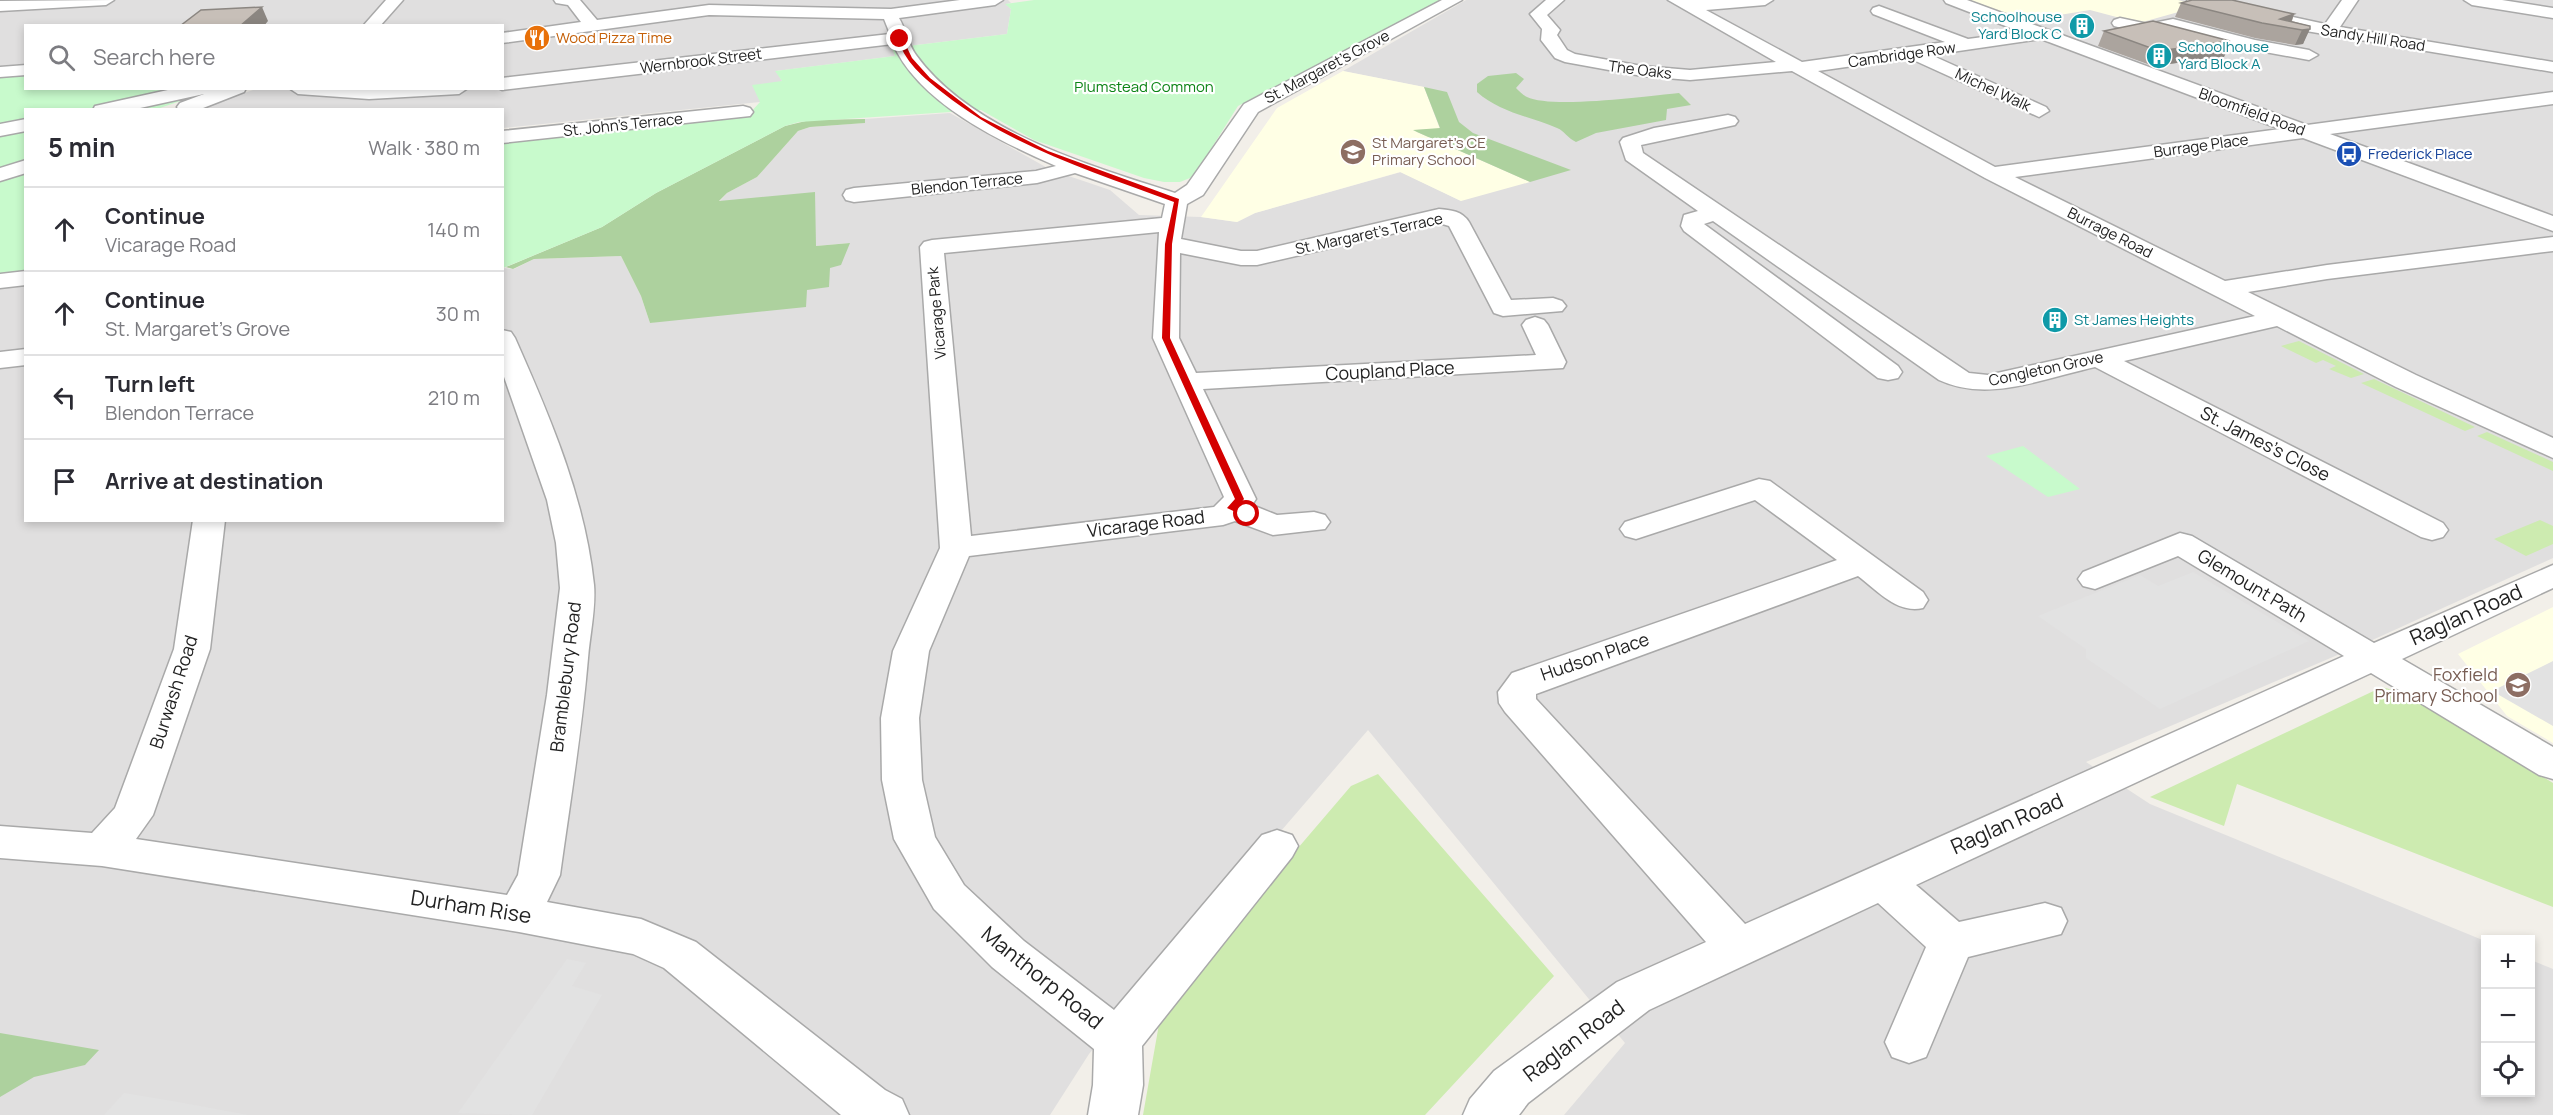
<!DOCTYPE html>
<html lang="en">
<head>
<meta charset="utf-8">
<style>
	:root { --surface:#fff; --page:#f7f7f7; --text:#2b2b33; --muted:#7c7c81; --line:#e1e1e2 }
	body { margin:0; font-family:Manrope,sans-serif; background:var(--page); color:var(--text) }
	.controls { position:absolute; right:18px; bottom:18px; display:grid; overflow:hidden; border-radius:0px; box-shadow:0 3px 9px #0003 }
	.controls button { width:54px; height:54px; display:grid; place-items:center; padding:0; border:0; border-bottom:2px solid var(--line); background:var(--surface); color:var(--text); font:30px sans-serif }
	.stop { position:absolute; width:18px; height:18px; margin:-14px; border:4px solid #d40000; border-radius:50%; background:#fff }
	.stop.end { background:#d40000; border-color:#fff; box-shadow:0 2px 6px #0008 }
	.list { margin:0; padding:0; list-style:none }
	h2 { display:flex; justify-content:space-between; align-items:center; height:78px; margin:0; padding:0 24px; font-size:26px }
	h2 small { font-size:20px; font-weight:400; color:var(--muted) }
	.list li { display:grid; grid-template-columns:39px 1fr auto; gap:18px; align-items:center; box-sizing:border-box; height:84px; padding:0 24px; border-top:2px solid var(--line) }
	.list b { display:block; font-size:22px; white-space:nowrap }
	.list p { margin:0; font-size:20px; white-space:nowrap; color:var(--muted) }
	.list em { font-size:20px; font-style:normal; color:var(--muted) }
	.icon { flex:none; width:33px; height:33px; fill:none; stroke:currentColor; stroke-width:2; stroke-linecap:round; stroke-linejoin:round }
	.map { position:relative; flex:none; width:2553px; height:1115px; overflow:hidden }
	.search { position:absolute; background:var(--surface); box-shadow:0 3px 9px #0003; left:24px; top:24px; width:480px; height:66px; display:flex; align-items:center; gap:15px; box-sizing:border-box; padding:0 21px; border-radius:0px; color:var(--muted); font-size:22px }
	.panel { position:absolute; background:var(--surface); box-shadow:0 3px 9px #0003; left:24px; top:108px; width:480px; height:414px; border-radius:0px }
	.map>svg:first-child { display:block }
</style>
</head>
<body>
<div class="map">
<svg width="2553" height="1115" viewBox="0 0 2553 1115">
	<rect width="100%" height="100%" fill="#f2efe9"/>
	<path fill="#e0dfdf" d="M0 0H1008L1011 3 1006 4 1011 9 1007 34 892 48 895 56 776 71 782 81 760 102 503 128 502 110 197 109 256 89 502 88V26L265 25 268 21 198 26H26L25 64 0 66Z
		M1466 0H2553V558L2368 642 2086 762 2150 804 2485 941 2486 1092H2530L2531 960 2553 969V1115H1564L1625 1043 1368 730 1089 1054 1050 1115H0V284L25 282 26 520H502L503 268 514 269 534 259 621 256 641 296 650 323 807 290 849 243 816 246 719 202 727 193 757 177 798 131 810 127 864 123 865 119 950 113 1051 170 1110 190 1139 215 1201 217 1237 222 1255 213 1401 172 1461 201 1417 132 1424 87 1343 71Z"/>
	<path fill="#ffffe5" d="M1959 0H2178L2200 6 2139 23 2090 10 2017 22Z
		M1343 71 1424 87 1440 129 1414 130 1417 132 1530 182 1461 201 1400 172 1255 213 1237 222 1201 217 1277 108Z
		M2553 607V743L2507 716 2458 654Z"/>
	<path fill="#cdebb0" d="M2299 341 2364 374 2351 378 2329 369 2336 366 2323 360 2316 363 2281 346Z
		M2374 379 2475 427 2465 431 2361 383Z
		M2487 432 2553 462V471L2477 436Z
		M2540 520 2553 526V544L2526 556 2494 539Z
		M2382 687 2407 694 2553 783V907L2237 784 2224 826 2150 797Z
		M1378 774 1554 976 1425 1115H1143L1162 1007 1351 786Z"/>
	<path fill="#add19e" d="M1516 73 1524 79 1516 88C1519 91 1523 95 1527 97 1551 109 1649 96 1679 93L1691 105 1667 109 1666 120 1596 133 1576 142C1567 138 1565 131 1557 128 1531 117 1499 112 1477 92V84L1488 76Z
		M1424 87 1447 92 1459 122 1473 133 1571 170 1530 182 1417 132 1413 130 1440 128Z
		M865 119V123L810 127 798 131 757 177 727 193 719 201 815 192 816 246 850 243 841 265 830 268 829 287 807 290 806 307 650 323 641 296 621 256 534 259 513 269 506 267 602 227 656 193 785 126 810 120Z
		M0 1033 99 1050 85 1065 34 1077 0 1097Z"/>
	<path fill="#c8facc" d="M1034 0H1443L1238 106 1197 171 1190 178 1180 182H1164L1144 178 1034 140 981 110 799 122 785 126 656 193 602 227 503 268V141L749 114 760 102 752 85 782 81 775 71 895 56 892 48 1007 34 1011 9 1005 4Z
		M25 76 26 88 216 89 157 109 26 110 25 274 0 277V77Z
		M2023 446 2080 489 2048 497 1986 456Z"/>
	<path fill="#e2e2e2" d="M2193 572 2309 641 2160 709 2086 658V649L2038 616 2140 575 2158 586Z
		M2553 661V726L2492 691Z
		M567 959 586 963 572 986 602 995 532 1115 458 1113Z
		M124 1093 178 1102 248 1115H104Z"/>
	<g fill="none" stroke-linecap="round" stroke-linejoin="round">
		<g stroke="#a9a9a9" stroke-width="3">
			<path id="minor" d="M114 0 106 5 0 11V1Z
				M386 0H403L380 26H363Z
				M554 0H580L597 20 709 5 891 9 960 0H1003L995 5 899 18C906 30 908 44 916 55 971 131 1090 166 1175 193L1187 185 1244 104 1442 0H1462L1258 112 1203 195 1187 204 1181 239 1241 251H1257L1439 209C1451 210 1462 211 1469 222L1511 300 1553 298 1562 301 1566 306 1562 311 1503 316 1494 313 1449 226 1439 223 1257 265H1241L1180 253 1179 338 1196 373 1536 355 1522 325 1526 320 1535 317 1544 320 1548 325 1566 362 1563 368 1203 389 1256 499 1252 505 1277 515 1314 512 1325 515 1330 522 1325 529 1273 535 1235 521 1223 525 969 556 929 651 919 718 922 780 935 837 964 885 1024 941 1114 1010 1262 835 1277 830 1292 835 1298 846 1292 857 1142 1046 1143 1085 1138 1115H1088L1093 1085 1094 1049 992 967 934 909 894 839 882 780 881 718 893 651 940 548 920 247 924 242 932 240 1162 218 1165 204 1075 173 1037 183 854 202 846 200 843 195 846 190 854 188 1036 171 1056 166C999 141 919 103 893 44L502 90 498 88H502V78L890 34 884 19 709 15 502 43V33L581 22 568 5 556 3ZM1159 232 1153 338 1224 497 1214 507 971 536 944 253Z
				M1546 0H1564L1547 15 1560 30 1557 35 1567 50 1575 54 1642 66 1690 70 1776 62 1668 0H1773L1765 5 1706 10 1802 62 1945 42 1873 14 1871 11 1873 8 1879 6 1968 39 2021 32 1946 3 1944 0H1967L2307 125 2553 92V104L2330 134 2553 216V231L2303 138 2015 177 2225 281 2327 265 2553 237V251L2327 279 2248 292 2416 375 2553 438V458L2396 387 2277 326 2124 361 2443 523 2448 530 2443 537 2432 540 2421 537 2095 367C2045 378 1988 403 1939 380L1713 221 1704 224 1898 366 1902 372 1898 378 1888 380 1878 378 1684 231 1681 226 1684 215 1698 211 1626 160 1620 142 1623 138 1654 128 1728 115 1735 117 1738 121 1735 125 1641 145 1643 153 1969 373 1988 375 2255 316 1985 178 1792 71 1690 80 1642 76 1565 62 1555 58 1541 40 1542 29 1530 14ZM2041 39 2280 129 1995 167 1818 71 1909 58 2039 117 2049 111 2046 107 1931 55Z
				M2187 0H2215L2325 24 2342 0H2358L2340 27 2553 62V72L2306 31 2189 3Z
				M2464 0H2502L2553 8V18L2472 5Z
				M2120 18 2148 24 2173 19 2255 40 2309 50 2318 55 2309 60 2254 50 2173 29 2169 30 2181 36 2173 41 2114 26 2112 23 2114 20Z
				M26 65V75L0 77V67Z
				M177 88H246L244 92 198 110H179L177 107 180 103 204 94 131 110H93L95 106Z
				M289 88H468L459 94 369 99 298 94Z
				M743 106 750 108 753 112 750 116 502 143V131Z
				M26 119V131L0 136V124Z
				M26 160V173L0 181V168Z
				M26 271V285L0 288V274Z
				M502 330 511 332 515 338C550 417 585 498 594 585 596 608 590 634 588 658 582 730 570 803 560 875L547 902 641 919 696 942 885 1090 902 1099 909 1115H841L664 968 633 954 519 932 102 866 0 858V826L92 833 115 808 174 649 193 520H225L210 649 153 815 136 839 507 895 518 875 547 695 560 588 556 543 547 500 502 371Z
				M26 349V365L0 368V352Z
				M1759 479 1770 481 1923 592 1928 600 1923 608C1897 614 1878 591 1858 576L1536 694V699L1745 924 2344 656 2178 556 2095 589 2083 586 2078 579 2083 572 2180 533 2192 536 2374 643 2553 565V588L2402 659 2553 747V779L2539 775 2371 673 1916 885 1959 922 2045 903 2061 908 2067 921 2061 934 1968 957 1926 1057 1909 1063 1892 1057 1885 1042 1926 947 1878 903 1649 1010 1528 1103 1519 1115H1463L1470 1099 1494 1071 1617 982 1706 942 1505 712 1499 703 1498 692 1512 673 1837 560 1755 500 1636 539 1625 536 1620 529 1625 522Z"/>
		</g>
		<use href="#minor" fill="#fff" fill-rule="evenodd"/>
	</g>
	<path fill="#aba49e" d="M2181 3 2294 14 2292 21 2310 26 2303 44 2295 45 2255 38 2175 17Z
		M2104 31 2230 41 2224 57 2153 66 2098 46Z"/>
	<path fill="#8b8681" d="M262 7 268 21 264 26H240Z
		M2294 14 2289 28 2280 19Z
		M2310 29 2303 44 2295 45 2302 30Z
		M2230 41 2224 57 2153 66 2159 51Z"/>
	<path fill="#c7bfb8" stroke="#8b8681" stroke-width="1.5" d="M2192 0H2232L2294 14 2280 19 2310 26V29L2302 30 2262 23 2181 3Z
		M262 7 240 26H180L201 10Z
		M2153 21 2230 41 2159 51 2104 31Z"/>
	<path fill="#d40000" d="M898 37H902L912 58 930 78 981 117 1048 151 1179 199 1172 244 1170 338 1244 499 1238 507 1250 512V516H1244L1227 508 1235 499 1162 338 1165 244 1174 202C1091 171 1013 148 943 93 925 79 902 60 898 37Z"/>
	<defs>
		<g id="building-disc" transform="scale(1.35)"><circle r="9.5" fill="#0f9aa8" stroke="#fff"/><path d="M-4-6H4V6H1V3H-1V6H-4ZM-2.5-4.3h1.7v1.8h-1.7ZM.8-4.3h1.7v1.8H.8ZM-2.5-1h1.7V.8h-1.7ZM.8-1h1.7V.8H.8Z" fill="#fff"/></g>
		<g id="restaurant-disc" transform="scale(1.35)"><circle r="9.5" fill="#e8710a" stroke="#fff"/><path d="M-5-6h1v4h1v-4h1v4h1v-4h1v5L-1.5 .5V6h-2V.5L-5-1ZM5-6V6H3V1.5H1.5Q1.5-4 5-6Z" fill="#fff"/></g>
		<g id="school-disc" transform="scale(1.35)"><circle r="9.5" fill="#8d6e63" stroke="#fff"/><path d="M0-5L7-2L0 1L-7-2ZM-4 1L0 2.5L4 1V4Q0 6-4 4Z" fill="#fff"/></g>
		<g id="bus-disc" transform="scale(1.35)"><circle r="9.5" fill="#1a4fb4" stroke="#fff"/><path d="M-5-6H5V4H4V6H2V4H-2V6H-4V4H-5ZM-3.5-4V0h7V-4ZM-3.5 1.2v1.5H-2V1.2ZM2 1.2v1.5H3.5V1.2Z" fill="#fff"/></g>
	</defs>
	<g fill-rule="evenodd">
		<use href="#building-disc" x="2082" y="26"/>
		<use href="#restaurant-disc" x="537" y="38"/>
		<use href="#building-disc" x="2159" y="56"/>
		<use href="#school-disc" x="1353" y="152"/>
		<use href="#bus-disc" x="2349" y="154"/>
		<use href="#building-disc" x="2055" y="320"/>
		<use href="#school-disc" x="2518" y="685"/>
	</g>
	<g text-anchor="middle" stroke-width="4.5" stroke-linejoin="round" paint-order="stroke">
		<g font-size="15" fill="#0d838f" stroke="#fff" text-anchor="start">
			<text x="2062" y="22" text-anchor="end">Schoolhouse<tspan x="2062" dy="17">Yard Block C</tspan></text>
			<text x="2178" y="52">Schoolhouse<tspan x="2178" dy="17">Yard Block A</tspan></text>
			<text x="2074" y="325">St James Heights</text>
		</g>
		<g font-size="15" fill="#c56008" stroke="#fff" text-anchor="start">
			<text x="556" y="43">Wood Pizza Time</text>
		</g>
		<g font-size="15" fill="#222" stroke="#fff">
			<text transform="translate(2373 38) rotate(9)" y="5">Sandy Hill Road</text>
			<text transform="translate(1902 55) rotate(-8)" y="5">Cambridge Row</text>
			<text transform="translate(701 61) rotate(-7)" y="5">Wernbrook Street</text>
			<text transform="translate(1327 67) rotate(-28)" y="5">St. Margaret's Grove</text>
			<text transform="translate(1640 70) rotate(7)" y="5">The Oaks</text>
			<text transform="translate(1993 90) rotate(25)" y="5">Michel Walk</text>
			<text transform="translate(2252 112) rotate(20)" y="5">Bloomfield Road</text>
			<text transform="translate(623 125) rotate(-6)" y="5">St. John's Terrace</text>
			<text transform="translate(2201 146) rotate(-8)" y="5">Burrage Place</text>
			<text transform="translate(967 184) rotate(-6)" y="5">Blendon Terrace</text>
			<text transform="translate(2110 233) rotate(27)" y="5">Burrage Road</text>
			<text transform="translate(1369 234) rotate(-12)" y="5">St. Margaret's Terrace</text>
			<text transform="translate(937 313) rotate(-95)" y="5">Vicarage Park</text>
			<text transform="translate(2046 369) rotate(-12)" y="5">Congleton Grove</text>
		</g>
		<g font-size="15" fill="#0c8416" stroke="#fff">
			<text x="1144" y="92">Plumstead Common</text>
		</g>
		<g font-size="15" fill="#785e54" stroke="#fff" text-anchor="start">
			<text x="1372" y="148">St Margaret's CE<tspan x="1372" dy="17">Primary School</tspan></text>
		</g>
		<g font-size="15" fill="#164399" stroke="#fff" text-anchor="start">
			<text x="2368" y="159">Frederick Place</text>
		</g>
		<g font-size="18" fill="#222" stroke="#fff">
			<text transform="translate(1390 371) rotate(-3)" y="6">Coupland Place</text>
			<text transform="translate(2265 444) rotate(27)" y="6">St. James's Close</text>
			<text transform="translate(1146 524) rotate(-7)" y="6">Vicarage Road</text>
			<text transform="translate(2252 586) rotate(31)" y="6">Glemount Path</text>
			<text transform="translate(1595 657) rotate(-19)" y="6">Hudson Place</text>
			<text transform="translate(566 677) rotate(-83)" y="6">Bramblebury Road</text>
			<text transform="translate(174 692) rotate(-72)" y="6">Burwash Road</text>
		</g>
		<g font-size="18" fill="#785e54" stroke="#fff" text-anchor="end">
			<text x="2498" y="681">Foxfield<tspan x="2498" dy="21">Primary School</tspan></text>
		</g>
		<g font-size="21" fill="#222" stroke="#fff">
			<text transform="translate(2466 615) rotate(-24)" y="7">Raglan Road</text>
			<text transform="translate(2007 824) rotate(-24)" y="7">Raglan Road</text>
			<text transform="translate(471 907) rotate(9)" y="7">Durham Rise</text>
			<text transform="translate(1042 978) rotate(39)" y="7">Manthorp Road</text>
			<text transform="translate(1574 1041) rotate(-37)" y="7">Raglan Road</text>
		</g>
	</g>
</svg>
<div class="controls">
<button>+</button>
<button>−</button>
<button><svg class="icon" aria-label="locate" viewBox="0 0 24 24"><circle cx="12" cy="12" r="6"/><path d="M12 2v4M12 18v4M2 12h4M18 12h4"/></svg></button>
</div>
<div class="stop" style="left:1247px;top:514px"></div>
<div class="stop end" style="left:900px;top:39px"></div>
<div class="search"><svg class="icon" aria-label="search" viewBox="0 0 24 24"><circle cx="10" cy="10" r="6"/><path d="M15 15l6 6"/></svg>Search here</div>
<section class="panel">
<h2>5 min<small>Walk · 380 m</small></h2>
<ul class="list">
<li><svg class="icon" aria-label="ahead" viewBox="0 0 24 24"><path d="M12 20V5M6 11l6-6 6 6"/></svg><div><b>Continue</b><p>Vicarage Road</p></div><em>140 m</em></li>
<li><svg class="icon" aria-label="ahead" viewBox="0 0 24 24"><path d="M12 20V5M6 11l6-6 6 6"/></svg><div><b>Continue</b><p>St. Margaret's Grove</p></div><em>30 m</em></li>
<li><svg class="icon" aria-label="left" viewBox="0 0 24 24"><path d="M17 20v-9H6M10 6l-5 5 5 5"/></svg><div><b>Turn left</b><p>Blendon Terrace</p></div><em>210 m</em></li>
<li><svg class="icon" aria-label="arrive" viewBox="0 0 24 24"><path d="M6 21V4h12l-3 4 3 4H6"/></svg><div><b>Arrive at destination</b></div></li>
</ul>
</section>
</div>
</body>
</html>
